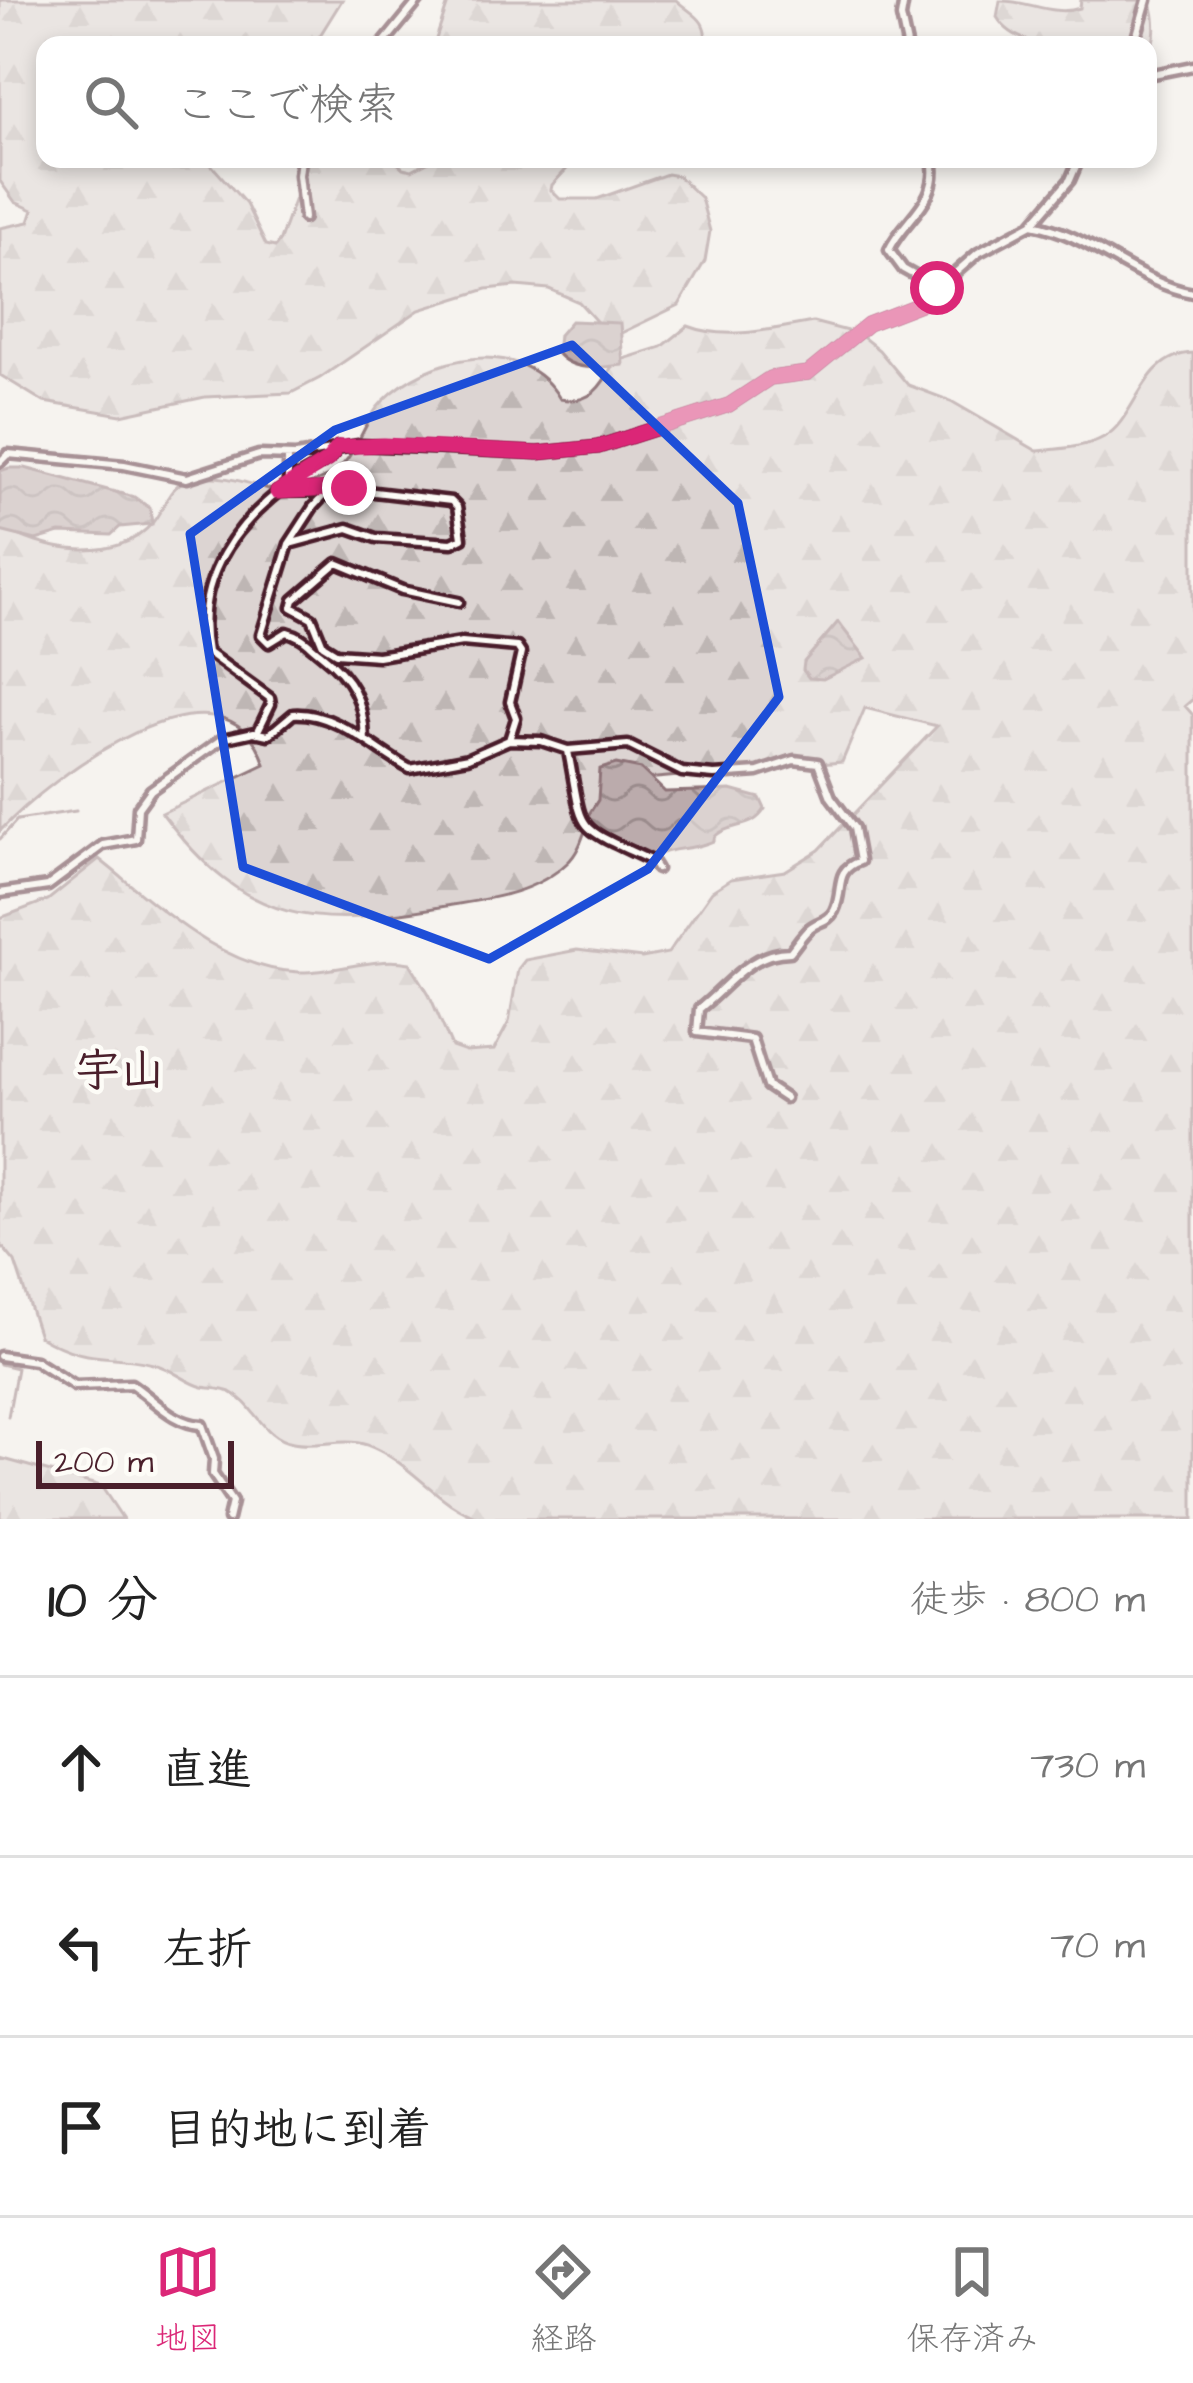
<!DOCTYPE html>
<html lang="ja">
<head>
<meta charset="utf-8">
<style>
	:root { --surface:#fff; --page:#f2f2f2; --text:#222; --muted:#767676; --line:#e0e0e0; --accent:#db2777 }
	body { margin:0; font-family:"Architects Daughter","Klee One",sans-serif; background:var(--page); color:var(--text) }
	.scale { position:absolute; left:36px; bottom:30px; width:198px; box-sizing:border-box; padding-left:12px; border:6px solid #4a1f2b; border-top:0; font-size:33px; line-height:42px; white-space:nowrap; color:#4a1f2b; -webkit-text-stroke:9px #fdfcf7; paint-order:stroke }
	.stop { position:absolute; width:36px; height:36px; margin:-27px; border:9px solid #db2777; border-radius:50%; background:#fff }
	.stop.end { background:#db2777; border-color:#fff; box-shadow:0 3px 12px #0008 }
	.list { margin:0; padding:0; list-style:none }
	h2 { display:flex; justify-content:space-between; align-items:center; height:156px; margin:0; padding:0 48px; font-size:51px }
	h2 small { font-size:39px; font-weight:400; color:var(--muted) }
	.list li { display:grid; grid-template-columns:78px 1fr auto; gap:36px; align-items:center; box-sizing:border-box; height:180px; padding:0 48px; border-top:3px solid var(--line) }
	.list b { display:block; font-size:45px; white-space:nowrap }
	.list em { font-size:39px; font-style:normal; color:var(--muted) }
	.icon { flex:none; width:66px; height:66px; fill:none; stroke:currentColor; stroke-width:2; stroke-linecap:round; stroke-linejoin:round }
	.map { position:relative; flex:none; width:1193px; height:1519px; overflow:hidden }
	.search { position:absolute; background:var(--surface); box-shadow:0 6px 18px #0003; left:36px; right:36px; top:36px; height:132px; display:flex; align-items:center; gap:30px; box-sizing:border-box; padding:0 42px; border-radius:24px; color:var(--muted); font-size:45px }
	.sheet { height:696px; background:var(--surface) }
	nav { display:flex; justify-content:space-around; align-items:center; box-sizing:border-box; height:168px; border-top:3px solid var(--line); background:var(--surface); font-size:33px; color:var(--muted) }
	nav a { display:grid; justify-items:center; gap:6px }
	nav .on { color:var(--accent) }
	.map>svg:first-child { display:block }
</style>
</head>
<body>
<div class="map">
<svg width="1193" height="1519" viewBox="0 0 1193 1519">
	<defs>
		<pattern id="forest-firs" width="22" height="20" patternUnits="userSpaceOnUse" patternTransform="scale(3)"><rect width="22" height="20" fill="#dcd4d2"/><path d="M5 1l3.5 6h-7zM16 11l3.5 6h-7z" fill="#beb6b4"/></pattern>
		<pattern id="water-waves" width="16" height="10" patternUnits="userSpaceOnUse" patternTransform="scale(3)"><rect width="16" height="10" fill="#bbabac"/><path d="M0 5q4-4 8 0t8 0" fill="none" stroke="#9a8b8c"/></pattern>
	</defs>
	<rect width="100%" height="100%" fill="#f6f3ef"/>
	<filter id="ink" filterUnits="userSpaceOnUse"><feTurbulence type="fractalNoise" baseFrequency=".00833" numOctaves="2"/><feDisplacementMap in="SourceGraphic" scale="24" xChannelSelector="R" yChannelSelector="G"/><feConvolveMatrix kernelMatrix="1 2 1 2 8 2 1 2 1" color-interpolation-filters="sRGB"/></filter>
	<g filter="url(#ink)">
		<path fill="url(#forest-firs)" stroke="#937a7e" stroke-width="3" d="M0 0H342L314 45H45V159H206L246 204 266 245 275 247 280 240 309 159H393L403 168 412 170 433 159H576L552 185 551 190 560 199H597L667 174 678 176 701 198 710 231 705 261 679 305 611 338 579 302 549 289 516 286 487 289 419 310 320 378 291 393 205 397 121 415 44 402 0 375V228L29 222 33 210 15 202 0 181Z
			M449 0H676C692 15 709 18 705 45H434Z
			M1081 0H1150C1157 21 1156 39 1148 60V45C1104 45 1022 60 997 17L1000 1C1028 0 1053 17 1080 8Z
			M813 322 859 334 879 350 908 385 951 401 1037 451C1057 449 1085 448 1104 437 1137 419 1141 355 1193 353V699L1185 706 1193 715V1519H483C438 1507 411 1461 367 1445 343 1437 317 1448 293 1443 262 1438 255 1404 230 1392 220 1388 213 1389 203 1387 186 1383 172 1368 153 1364 103 1352 89 1365 39 1336L15 1262 0 1244V918L48 900 99 859C156 904 222 970 299 972 336 973 373 956 410 963L429 994 452 1047 466 1052 494 1050 509 1022 518 969 525 960 577 950 642 958 668 953 712 891 731 879 785 871 819 850 937 726 865 708 842 762 622 781C615 786 605 791 600 798 585 816 586 846 567 863 534 894 488 899 446 906 315 929 247 927 162 813L265 764C225 643 48 779 0 831V525C41 552 119 565 153 522 164 509 169 486 187 480 218 470 256 486 286 494 300 486 326 480 336 471 359 452 363 421 383 401 429 355 522 334 560 399 590 405 602 387 614 362L662 347 688 326C726 341 774 329 813 322Z
			M0 1458 101 1486 123 1519H0Z"/>
		<path fill="url(#water-waves)" stroke="#8e7378" stroke-width="3" d="M571 321 620 323 623 365C601 368 572 372 557 353L559 335Z
			M9 468H25L134 497 150 508 152 524 120 527 111 535 60 533 36 540 0 531V471Z
			M838 622 866 658 823 679 809 678 803 670 804 662Z
			M616 764 641 769 665 792 731 790 760 798 765 809C753 828 738 823 721 832 705 842 724 838 705 844 688 850 672 847 655 856L584 822 598 800 600 769Z"/>
		<g fill="none" stroke-linecap="round" stroke-linejoin="round">
			<path stroke="#8e7378" stroke-width="3" d="M0 839 17 820 76 811
				M0 1364 17 1368 8 1417"/>
			<g stroke="#4a1f2b" stroke-width="15">
				<path id="minor" d="M904 0 901 17 907 45
					M382 45 419 0
					M1134 45 1147 0
					M1148 75 1193 66
					M301 159 299 175 304 218
					M932 159C941 201 904 218 889 250L903 269 937 288
					M1032 224C1090 234 1135 283 1193 293
					M0 462 8 454 124 465 187 478 259 455 296 456 359 445 538 453 598 447 729 405 770 378 808 373 868 324 920 304 978 253 1032 224 1070 180 1079 159
					M288 484V458
					M328 491 313 507 289 544 261 635 269 643 287 632C303 636 309 645 321 654 352 678 364 700 365 740
					M277 492 349 489 451 501 457 507 462 538 452 543 376 538 348 528 289 544
					M459 602 402 590 337 563 294 600 292 607 312 618 323 645 336 653 378 656 462 642 517 647 521 653 510 702 516 718 509 740
					M257 733 271 704 270 698 207 652C193 578 237 521 294 480 309 469 329 464 338 447
					M568 751C585 837 570 822 652 861L657 869
					M0 893 48 886 103 845 136 839 138 808 151 790 222 739 254 732 268 735 293 714C335 711 375 750 410 769L468 758 509 740 541 741 568 750 628 745 682 772 714 775 758 772 794 760 818 763 831 797 854 828 860 861C832 871 845 889 834 911 828 922 818 921 810 928 802 935 796 945 790 952 749 952 729 986 699 1009L697 1032 752 1039 767 1086 785 1098
					M0 1356 35 1361 74 1386 131 1384C154 1399 173 1424 202 1425L214 1459 213 1474 232 1502 228 1519"/>
			</g>
			<use href="#minor" stroke="#fdfcf7" stroke-width="6"/>
		</g>
	</g>
	<g fill="none" stroke-linecap="round" stroke-linejoin="round" filter="url(#ink)">
		<path stroke="#db2777" stroke-width="15" d="M349 488 277 492 328 460 338 447 384 445 538 453 598 447 729 405 770 378 808 373 868 324 920 304 937 288"/>
	</g>
	<path d="M0 0H1193V1519H0ZM572 345 738 503 779 697 648 869 489 959 243 867 190 534 335 430Z" fill="#f6f3ef" fill-opacity=".55" fill-rule="evenodd"/>
	<path fill="none" stroke="#1d4ed8" stroke-width="9" stroke-linejoin="round" d="M572 345 738 503 779 697 648 869 489 959 243 867 190 534 335 430Z"/>
	<g text-anchor="middle" stroke-width="9" stroke-linejoin="round" paint-order="stroke">
		<g font-size="45" font-weight="bold" fill="#4a1f2b" stroke="#fdfcf7">
			<text x="120" y="1085">宇山</text>
		</g>
	</g>
</svg>
<div class="scale">200 m</div>
<div class="stop" style="left:937px;top:288px"></div>
<div class="stop end" style="left:349px;top:488px"></div>
<div class="search"><svg class="icon" aria-label="search" viewBox="0 0 24 24"><circle cx="10" cy="10" r="6"/><path d="M15 15l6 6"/></svg>ここで検索</div>
</div>
<section class="sheet">
<h2>10 分<small>徒歩 · 800 m</small></h2>
<ul class="list">
<li><svg class="icon" aria-label="ahead" viewBox="0 0 24 24"><path d="M12 20V5M6 11l6-6 6 6"/></svg><div><b>直進</b></div><em>730 m</em></li>
<li><svg class="icon" aria-label="left" viewBox="0 0 24 24"><path d="M17 20v-9H6M10 6l-5 5 5 5"/></svg><div><b>左折</b></div><em>70 m</em></li>
<li><svg class="icon" aria-label="arrive" viewBox="0 0 24 24"><path d="M6 21V4h12l-3 4 3 4H6"/></svg><div><b>目的地に到着</b></div></li>
</ul>
</section>
<nav>
<a class="on"><svg class="icon" aria-label="map" viewBox="0 0 24 24"><path d="M3 6l6-2 6 2 6-2v14l-6 2-6-2-6 2zM9 4v14M15 6v14"/></svg>地図</a>
<a><svg class="icon" aria-label="directions" viewBox="0 0 24 24"><path d="M12 3l9 9-9 9-9-9zM9 14v-3h6M13 9l2 2-2 2"/></svg>経路</a>
<a><svg class="icon" aria-label="saved" viewBox="0 0 24 24"><path d="M7 4h10v16l-5-4-5 4z"/></svg>保存済み</a>
</nav>
</body>
</html>
